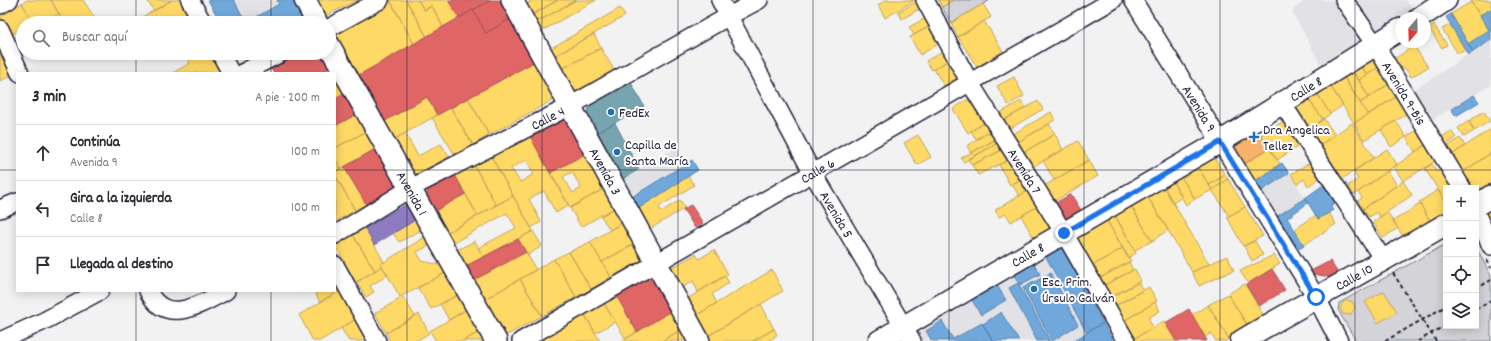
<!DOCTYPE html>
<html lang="es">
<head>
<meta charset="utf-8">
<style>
	:root { --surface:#fff; --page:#f2f2f3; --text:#2b2b33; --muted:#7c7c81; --line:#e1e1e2 }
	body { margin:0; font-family:Dekko,sans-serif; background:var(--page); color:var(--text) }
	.controls { position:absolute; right:12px; bottom:12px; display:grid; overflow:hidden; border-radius:0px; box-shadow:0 2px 10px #0003 }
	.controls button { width:36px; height:36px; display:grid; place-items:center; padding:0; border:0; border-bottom:1px solid var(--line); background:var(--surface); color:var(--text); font:20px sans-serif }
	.compass { position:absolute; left:1395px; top:12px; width:36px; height:36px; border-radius:50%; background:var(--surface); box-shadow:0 2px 10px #0003; rotate:199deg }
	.stop { position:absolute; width:12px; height:12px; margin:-9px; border:3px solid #1a73e8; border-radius:50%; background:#fff }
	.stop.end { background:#1a73e8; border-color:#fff; box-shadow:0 1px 4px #0008 }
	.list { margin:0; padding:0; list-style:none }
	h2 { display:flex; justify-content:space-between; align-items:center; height:52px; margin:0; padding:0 16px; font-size:17px }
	h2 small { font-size:13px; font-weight:400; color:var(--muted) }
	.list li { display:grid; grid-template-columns:26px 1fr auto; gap:12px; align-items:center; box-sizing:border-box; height:56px; padding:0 16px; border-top:1px solid var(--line) }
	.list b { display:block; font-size:15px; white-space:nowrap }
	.list p { margin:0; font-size:13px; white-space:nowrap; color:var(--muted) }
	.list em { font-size:13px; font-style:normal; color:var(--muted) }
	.icon { flex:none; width:22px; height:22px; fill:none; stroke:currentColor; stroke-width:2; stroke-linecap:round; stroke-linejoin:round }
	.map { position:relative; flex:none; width:1491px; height:341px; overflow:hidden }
	.search { position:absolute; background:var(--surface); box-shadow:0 2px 10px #0003; left:16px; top:16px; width:320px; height:44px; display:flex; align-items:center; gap:10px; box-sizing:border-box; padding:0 14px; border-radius:22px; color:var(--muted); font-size:15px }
	.panel { position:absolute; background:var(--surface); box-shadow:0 2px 10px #0003; left:16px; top:72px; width:320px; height:220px; border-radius:0px }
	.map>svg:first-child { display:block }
</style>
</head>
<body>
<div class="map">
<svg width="1491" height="341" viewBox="0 0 1491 341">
	<rect width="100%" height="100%" fill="#f2f2f3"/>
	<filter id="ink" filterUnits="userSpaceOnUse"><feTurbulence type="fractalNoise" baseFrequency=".025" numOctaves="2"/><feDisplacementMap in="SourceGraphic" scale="8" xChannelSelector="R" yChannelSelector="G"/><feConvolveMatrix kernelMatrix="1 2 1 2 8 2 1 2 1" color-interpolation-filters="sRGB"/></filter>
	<g filter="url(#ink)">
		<path fill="#e2e2e6" d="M208 0H294L307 23H221Z
			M1306 0H1333L1361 45 1323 69 1292 11Z
			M1350 0H1406L1415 14 1409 18H1401V23L1377 39Z
			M1491 40V85L1430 121 1412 91Z
			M675 148 685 164 630 198 620 181Z
			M1289 173 1305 198 1273 219 1257 194Z
			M1060 243 1113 341H922L916 332 967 299Z"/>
		<path fill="#d3d3d8" stroke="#7a7a8a" d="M953 0H990L951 23 942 7Z
			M1446 244V326H1476V247L1491 276V341H1356L1338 310 1339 303Z"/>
		<path fill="#ffd966" stroke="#bda259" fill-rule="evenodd" d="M27 0H51L59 14 43 23H33L22 3Z
			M51 0H83L98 23H64Z
			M147 0H172L154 11Z
			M172 0H180L190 18 180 23H132Z
			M317 0H358L325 16Z
			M390 0 414 44 359 75 336 35Z
			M390 0H406L427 37 414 44Z
			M406 0H418L424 10 432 6 443 27 427 37Z
			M418 0H448L459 18 443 27 432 6 424 10Z
			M533 0H558L532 15 526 4Z
			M558 0H576L537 22 532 15Z
			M576 0H596L540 32 535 23Z
			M886 0H915L885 18 878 5Z
			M938 0H953L942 7Z
			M1474 0H1491V9L1480 15 1471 2Z
			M918 1 921 8 902 19 898 12Z
			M1471 2 1489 30 1468 44 1451 14Z
			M22 3 33 22 23 23V28L11 35 0 15Z
			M983 4 991 17 958 37 951 23Z
			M620 8 625 16 553 57 548 50Z
			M926 18 930 26 914 35 909 27Z
			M984 21 1003 51 977 67 958 37Z
			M1434 25 1447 45 1442 48 1429 28Z
			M1450 25 1465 50 1458 54 1442 29Z
			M930 26 940 43 920 55 910 37Z
			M594 34 601 48 560 70 553 57Z
			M0 45 14 74 0 81Z
			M1414 46 1428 67 1411 77 1405 68 1402 70 1394 59Z
			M601 48 614 70 573 93 560 70Z
			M944 50 949 60 932 70 926 61Z
			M184 53H211L223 73H173L190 63Z
			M1375 55 1382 65 1367 75 1360 65Z
			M949 60 960 77 944 86 934 69Z
			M534 62 555 99 489 135 468 98Z
			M1360 65 1367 75 1359 80 1352 70Z
			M1382 65 1392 82 1369 97 1359 80Z
			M1352 70 1369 97 1360 103 1343 76Z
			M335 75 344 93 335 98Z
			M1343 76 1368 115 1354 123 1329 84Z
			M1014 77 1024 96 1008 105 997 86Z
			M1392 82 1399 95 1368 115 1360 103Z
			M1329 84 1343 105 1330 114 1317 93Z
			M1317 93 1330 114 1323 119 1308 99Z
			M1399 95 1410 112 1364 140 1354 123Z
			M427 97 437 115 395 139 385 121Z
			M468 98 489 135 473 145 451 108Z
			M968 99 984 123 968 133 953 109Z
			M1308 99 1323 119 1310 129 1295 108Z
			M1021 101 1025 108 1004 120 1000 113Z
			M1038 101 1043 109 1009 129 1004 120Z
			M451 108 473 145 455 155 432 118Z
			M1484 111 1490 121 1474 131 1469 121Z
			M1051 112 1055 120 1018 142 1013 134Z
			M357 114 367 131 335 148V126Z
			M1324 119 1335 135 1320 145 1310 129Z
			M1284 121 1300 145 1277 160 1261 135Z
			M1396 121 1406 137 1391 147 1381 130Z
			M1469 121 1474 131 1464 137 1458 128Z
			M984 123 990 131 976 139 971 131Z
			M1352 123 1374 158 1342 179 1320 145Z
			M1049 124 1055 134 1024 152 1018 142Z
			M1420 128 1429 142 1415 152 1406 137Z
			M1491 129V153L1463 172 1453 154Z
			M367 131 377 148 341 169 335 157V148Z
			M990 131 995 140 971 153 967 146Z
			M1451 131 1456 138 1447 144 1442 137Z
			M405 133 418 156 441 144 449 157 415 175 395 139Z
			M1055 134 1063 150 1032 167 1024 152Z
			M918 135 931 157 917 165 904 143Z
			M530 136 569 205 556 213 544 191 529 199 541 222 531 228 491 156ZM526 160 534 174 520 182 511 168Z
			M998 138 1000 142 964 162 961 158Z
			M1460 138 1465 146 1453 154 1448 146Z
			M1078 141 1089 160 1054 180 1043 161Z
			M1000 142 1004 149 972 165 968 159Z
			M1429 142 1439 159 1403 181 1394 167Z
			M1269 148 1280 164 1251 184 1240 167Z
			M1004 149 1010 159 978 175 972 165Z
			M1387 149 1397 164 1354 195 1348 186 1358 179 1353 171Z
			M1491 153V183L1476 193V188H1472L1463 172Z
			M585 154 605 188 570 208 550 173ZM572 172 581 188 573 193 563 177Z
			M491 156 513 196 496 205 474 165Z
			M1213 156 1225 175 1209 185 1197 166Z
			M1010 159 1022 179 1010 185 999 165Z
			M1089 160 1098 176 1053 202 1044 186Z
			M337 162 341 169 335 172V163Z
			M1311 162 1321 177 1308 186 1304 179 1297 184 1291 174Z
			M1432 164 1437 172 1443 168 1456 188H1446V202L1425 169Z
			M474 165 496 205 478 216 455 175Z
			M1197 166 1212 190 1195 199 1181 177Z
			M344 167 366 204 355 210 335 175V172Z
			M1388 171 1397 185 1363 209 1358 201 1362 198 1358 192Z
			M335 175 355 210 335 222Z
			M1225 175 1228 179 1212 190 1209 185Z
			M688 176 694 185 659 207 661 212 680 200 685 208 648 230 636 210Z
			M1181 177 1195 199 1186 205 1173 182Z
			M1022 179 1029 190 1019 196 1012 184Z
			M1228 179 1245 207 1229 216 1212 190Z
			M1403 181 1412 195 1380 217 1377 212 1369 217 1363 209Z
			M1173 182 1182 197 1173 203 1164 187Z
			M1164 187 1209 264 1192 272 1168 230 1147 196Z
			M605 188 616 207 581 227 570 208Z
			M1029 190 1038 206 1011 222 1006 214 999 217 995 210Z
			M1438 190 1446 202V211L1430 221 1419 202Z
			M465 194 478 216 446 233 433 212Z
			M513 196 533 231 483 257 478 248 516 228 507 213 453 243 446 233Z
			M1147 196 1168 230 1152 241 1131 206Z
			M1420 204 1430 221 1404 238 1393 221Z
			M1038 206 1050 226 1049 230 1034 238 1021 216Z
			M1131 206 1152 241 1135 250 1114 214Z
			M616 207 625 221 610 230 601 216Z
			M1245 207 1263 236 1243 246 1227 217Z
			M1491 207V224L1484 212Z
			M1387 212 1398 228 1383 238 1373 222Z
			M1329 213 1336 224 1304 245 1294 230 1316 215 1318 219Z
			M1114 214 1136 253 1128 258 1106 219Z
			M417 219 423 229 399 242 393 233Z
			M1106 219 1123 248 1090 267 1073 236Z
			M625 221 637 242 602 262 590 242Z
			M365 228 384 262 381 264 382 266 375 271 353 235Z
			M533 231 542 246 528 255 518 239Z
			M353 235 375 271 356 282 335 246Z
			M425 237 430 245 417 252 422 261 440 265 445 273 400 297 381 264Z
			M475 241 483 257 466 266 457 250Z
			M1255 241 1263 255 1252 261 1244 246Z
			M590 242 611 277 591 289 569 252Z
			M637 242 646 258 611 277 602 262Z
			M1123 248 1131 261 1098 279 1090 267Z
			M714 250 728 274 698 292 693 281 680 289 669 269 696 254 699 259Z
			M526 252 536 270 485 299 474 280Z
			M569 252 591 289 576 297 554 259Z
			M1274 255 1280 264 1248 283 1240 271Z
			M1227 256 1234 270 1199 286 1192 272Z
			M554 259 576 297 542 316 520 279Z
			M1129 262 1133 270 1101 287 1098 279Z
			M382 266 388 275 370 286 374 292 366 297 357 282Z
			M1135 269 1141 281 1108 299 1101 287Z
			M772 270 783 291 708 336 697 315Z
			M445 273 458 295 431 309 418 288Z
			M725 276 729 283 712 294 717 303 697 315 687 299Z
			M520 279 542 316 507 335 485 299Z
			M1138 282 1143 290 1113 307 1108 299Z
			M335 283 339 291 320 302 314 291H335Z
			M1245 284 1265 318 1249 328 1228 294Z
			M1149 287 1157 301 1122 322 1113 307Z
			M339 291 356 319 320 341H313L299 315Z
			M1384 291 1397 312 1378 323 1365 302Z
			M1228 294 1249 328 1229 339 1208 305Z
			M458 295 467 309 449 320 440 304Z
			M616 295 637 332 626 339 603 302Z
			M403 297 415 316 386 333 375 313Z
			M1344 301H1352L1355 308 1350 315 1343 314 1340 308Z
			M603 302 615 322 595 333 584 313Z
			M1155 302 1160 311 1148 318 1153 327 1132 340 1122 322Z
			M761 304 774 329 753 341H711L708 336Z
			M1208 305 1229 339 1226 341H1216L1211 333 1205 337 1192 315Z
			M467 309 481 331 463 341H436L430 331Z
			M674 309 684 328 662 341H622Z
			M584 313 600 341H539L538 340Z
			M419 314 429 333 416 341H390L386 333Z
			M356 319 368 338 362 341H349L341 328Z
			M1164 321 1176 341H1133L1132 340Z
			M684 328 691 341H662Z
			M774 329 777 335 768 341H753Z
			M481 331 487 341H463Z"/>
		<path fill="#e06666" stroke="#a75259" d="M448 0H491L459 18Z
			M491 0H499L510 19 486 33 473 10Z
			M473 10 486 33 510 19 534 62 437 115 427 97 385 121 359 75Z
			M301 53H323L331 67 322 73H274L271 69Z
			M344 93 357 114 335 126V98Z
			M564 117 585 154 550 173 530 136Z
			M377 148 398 186 366 204 344 167Z
			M455 175 465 194 433 212 426 198 428 189Z
			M1071 194 1082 212 1063 223 1052 205Z
			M691 205 703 223 695 228 683 209Z
			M518 239 526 252 474 280 466 266Z
			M1330 261 1342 279 1307 273Z
			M1272 269 1285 290 1259 306 1246 285Z
			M653 274 674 309 637 332 616 295Z
			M1189 309 1205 337 1207 341H1176L1165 323Z"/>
		<path fill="#8e7cc3" stroke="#6e619a" d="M408 203 417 219 374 245 365 228Z"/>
		<path fill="#6fa8dc" stroke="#5880ac" d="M208 0H234L246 23 279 4 277 0H294L307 23H221Z
			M1491 9V40L1473 52 1468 44 1489 30 1480 15Z
			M1451 14 1473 52 1469 55 1446 17Z
			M238 53H253L241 59Z
			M1474 95 1479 102 1456 116 1451 109Z
			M692 160 698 170 636 210 630 198Z
			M1282 163 1289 173 1257 194 1251 184Z
			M1329 181 1341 199 1330 206 1333 210 1318 219 1305 198Z
			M1305 198 1308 203 1287 218 1304 245 1293 251 1273 219Z
			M1060 243 1103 323 1086 332 1044 253Z
			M1032 260 1040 274 1020 285 1012 272Z
			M1051 273 1078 325 1052 341 1023 288Z
			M995 282 1006 300 981 315 970 297Z
			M1018 283 1050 341H1037L1009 288Z
			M1001 312 1019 341H993L983 324Z
			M942 321 953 339 982 323 993 341H932L926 331Z
			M1103 323 1113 341H1073Z"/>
		<path fill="#f6b26b" stroke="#b6875d" d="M1257 130 1269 148 1240 167 1229 148Z"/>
		<path fill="#76a5af" stroke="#5d7e8c" d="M630 81 644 106 595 134 586 118 590 104Z
			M615 123 639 169 620 181 595 134Z"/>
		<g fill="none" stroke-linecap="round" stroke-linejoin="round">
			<g stroke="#22223b" stroke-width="20">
				<g id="minor">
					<path d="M190 0 203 23"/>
					<path id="s1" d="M720 0 812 172 912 341"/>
					<path id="s2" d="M925 0 970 83 1064 233 1126 341"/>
					<path id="s3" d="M1133 0 1316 297 1339 341"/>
					<path id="s4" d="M1344 0 1376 46 1462 188"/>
					<path d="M0 5 9 0"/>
					<path d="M329 28 380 0"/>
					<path d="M0 29 20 73"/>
					<path d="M220 53 231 73"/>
					<path d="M242 73 281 53"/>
					<path d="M1282 103 1384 261"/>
					<path d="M0 209 17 202"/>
					<path d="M1476 213 1491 246"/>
					<path id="s5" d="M335 235 409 189 570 106 729 16 759 0"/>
					<path d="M335 265 377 341"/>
					<path d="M148 291C166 327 201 304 226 291"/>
					<path d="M0 341 44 321 100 291"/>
					<path id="s6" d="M521 341 1113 0"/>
				</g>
			</g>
			<g stroke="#22223b" stroke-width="24">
				<g id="major">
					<path d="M305 0 317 23"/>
					<path id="s7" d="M512 0 699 341"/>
					<path d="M1419 18 1446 0"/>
					<path id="s8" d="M329 45 496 341"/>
					<path d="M1476 206 1491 196"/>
					<path id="s9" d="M879 341 1220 142 1401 29"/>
					<path id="s10" d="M1241 341C1309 301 1378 264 1446 224"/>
				</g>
			</g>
			<path stroke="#22223b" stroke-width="2" stroke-dasharray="4 3" stroke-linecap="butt" d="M1487 260 1491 268
				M1393 273 1436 341
				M1476 289 1491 280
				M1476 309 1491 301
				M1385 341 1446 306
				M1418 341 1446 325"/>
			<use href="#minor" stroke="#fff" stroke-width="17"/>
			<use href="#major" stroke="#fff" stroke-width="21"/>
		</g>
	</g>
	<g fill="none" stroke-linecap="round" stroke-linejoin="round" filter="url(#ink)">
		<path stroke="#1a73e8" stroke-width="5" d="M1064 233 1220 142 1316 297"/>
	</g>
	<path fill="none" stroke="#22223b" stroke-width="1" stroke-opacity="0.55" d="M136 0V23M271 0V23M407 0V341M542 0V341M678 0V341M813 0V341M949 0V341M1084 0V341M1220 0V341M1355 0V341M136 53V73M271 53V73M0 170H17M335 170H1491M136 291V341M271 291V341"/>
	<g fill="#1f6fb2" stroke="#fff" stroke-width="1.5">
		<circle cx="611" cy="112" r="4"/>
		<path d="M1252 131h4v4h4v4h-4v4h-4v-4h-4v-4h4z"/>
		<circle cx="617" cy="152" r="4"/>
		<circle cx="1034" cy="289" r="4"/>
	</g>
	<g text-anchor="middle" stroke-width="4" stroke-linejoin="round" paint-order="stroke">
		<g font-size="14" fill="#22223b" stroke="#fff">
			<text dy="5" stroke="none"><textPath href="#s9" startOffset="496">Calle 8</textPath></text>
			<text dy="5" stroke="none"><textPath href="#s4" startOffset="111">Avenida 9-Bis</textPath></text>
			<text dy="5" stroke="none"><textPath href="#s3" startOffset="127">Avenida 9</textPath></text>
			<text dy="5" stroke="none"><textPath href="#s5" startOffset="243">Calle 4</textPath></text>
			<text dy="5" stroke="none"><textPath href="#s7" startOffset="195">Avenida 3</textPath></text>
			<text dy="5" stroke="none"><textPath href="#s6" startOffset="342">Calle 6</textPath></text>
			<text dy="5" stroke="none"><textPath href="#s2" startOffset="198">Avenida 7</textPath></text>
			<text dy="5" stroke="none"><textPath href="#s8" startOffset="170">Avenida 1</textPath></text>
			<text dy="5" stroke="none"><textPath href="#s1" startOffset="244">Avenida 5</textPath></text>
			<text dy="5" stroke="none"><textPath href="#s9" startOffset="172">Calle 8</textPath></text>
			<text dy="5" stroke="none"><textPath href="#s10" startOffset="130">Calle 10</textPath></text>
		</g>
		<g font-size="14" fill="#22223b" stroke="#fff" text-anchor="start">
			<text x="619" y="117">FedEx</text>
			<text x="1263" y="134">Dra Angelica<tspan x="1263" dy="16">Tellez</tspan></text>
			<text x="625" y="149">Capilla de<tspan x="625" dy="16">Santa María</tspan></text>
			<text x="1042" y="286">Esc. Prim.<tspan x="1042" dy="16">Úrsulo Galván</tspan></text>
		</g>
	</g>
</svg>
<div class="controls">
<button>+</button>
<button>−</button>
<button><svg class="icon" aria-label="locate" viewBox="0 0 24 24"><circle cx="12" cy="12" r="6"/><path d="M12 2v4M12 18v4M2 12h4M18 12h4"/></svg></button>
<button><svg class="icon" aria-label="layers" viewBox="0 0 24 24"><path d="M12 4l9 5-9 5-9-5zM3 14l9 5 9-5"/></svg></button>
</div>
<svg class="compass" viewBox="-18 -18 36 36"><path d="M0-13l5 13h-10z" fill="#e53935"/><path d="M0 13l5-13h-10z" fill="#7c7c81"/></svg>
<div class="stop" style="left:1316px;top:297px"></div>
<div class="stop end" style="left:1064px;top:233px"></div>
<div class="search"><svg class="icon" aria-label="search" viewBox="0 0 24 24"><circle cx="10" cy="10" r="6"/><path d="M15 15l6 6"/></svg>Buscar aquí</div>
<section class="panel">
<h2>3 min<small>A pie · 200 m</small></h2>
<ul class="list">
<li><svg class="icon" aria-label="ahead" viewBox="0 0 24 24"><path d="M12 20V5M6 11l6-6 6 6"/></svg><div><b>Continúa</b><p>Avenida 9</p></div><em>100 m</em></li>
<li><svg class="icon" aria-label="left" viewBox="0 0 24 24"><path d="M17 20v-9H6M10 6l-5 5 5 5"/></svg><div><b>Gira a la izquierda</b><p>Calle 8</p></div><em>100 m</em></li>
<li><svg class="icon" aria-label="arrive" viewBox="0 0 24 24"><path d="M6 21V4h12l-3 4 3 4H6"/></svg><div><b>Llegada al destino</b></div></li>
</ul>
</section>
</div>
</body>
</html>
